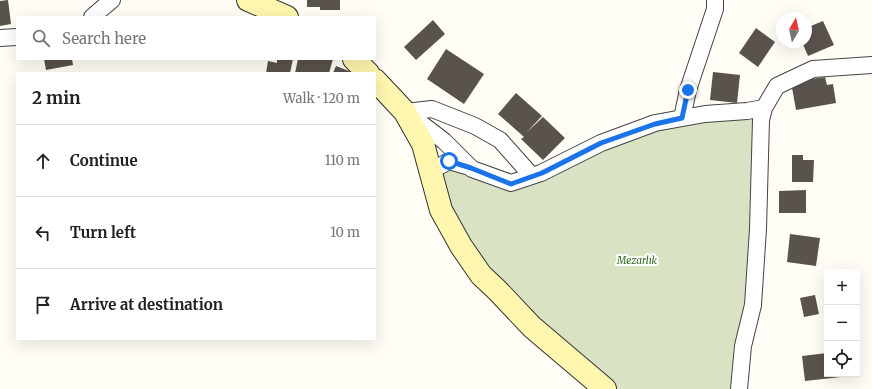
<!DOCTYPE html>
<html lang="en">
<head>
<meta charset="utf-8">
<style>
	:root { --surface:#fff; --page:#f2f2f2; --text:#202124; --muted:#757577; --line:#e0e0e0 }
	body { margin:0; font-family:Merriweather,serif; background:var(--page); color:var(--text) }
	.controls { position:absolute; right:12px; bottom:12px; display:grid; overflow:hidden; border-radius:0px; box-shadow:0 4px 16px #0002 }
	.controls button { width:36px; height:36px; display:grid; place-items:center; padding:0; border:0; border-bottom:1px solid var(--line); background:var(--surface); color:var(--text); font:20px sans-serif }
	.compass { position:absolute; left:776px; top:12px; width:36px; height:36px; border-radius:50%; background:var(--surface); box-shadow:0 4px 16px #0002; rotate:9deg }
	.stop { position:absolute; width:12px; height:12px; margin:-9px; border:3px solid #1a73e8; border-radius:50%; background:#fff }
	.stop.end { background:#1a73e8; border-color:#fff; box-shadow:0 1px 4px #0008 }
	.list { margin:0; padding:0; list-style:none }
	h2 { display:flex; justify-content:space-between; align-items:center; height:52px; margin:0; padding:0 16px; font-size:17px }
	h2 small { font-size:13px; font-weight:400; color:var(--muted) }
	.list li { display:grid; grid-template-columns:26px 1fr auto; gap:12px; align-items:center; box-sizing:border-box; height:72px; padding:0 16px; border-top:1px solid var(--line) }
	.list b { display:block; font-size:15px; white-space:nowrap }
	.list em { font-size:13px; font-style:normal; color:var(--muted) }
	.icon { flex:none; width:22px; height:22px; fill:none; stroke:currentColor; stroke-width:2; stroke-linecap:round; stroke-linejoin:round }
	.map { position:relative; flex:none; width:872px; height:389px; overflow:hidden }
	.search { position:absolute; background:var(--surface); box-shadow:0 4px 16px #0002; left:16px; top:16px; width:360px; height:44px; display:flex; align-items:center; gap:10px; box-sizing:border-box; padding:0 14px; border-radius:0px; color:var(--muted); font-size:15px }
	.panel { position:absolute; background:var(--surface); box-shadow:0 4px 16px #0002; left:16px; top:72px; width:360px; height:268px; border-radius:0px }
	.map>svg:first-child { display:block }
</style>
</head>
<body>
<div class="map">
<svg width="872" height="389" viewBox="0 0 872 389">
	<rect width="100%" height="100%" fill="#fffdf5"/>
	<path fill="#d9e3c4" d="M747 111 761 120 739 389H607L481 275 431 171 449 161 511 183 620 136Z"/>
	<path fill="#5a524d" d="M8 0 11 24 0 26V1Z
		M307 0H340V10H320V7H307Z
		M433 20 445 34 416 60 404 47Z
		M823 21 834 45 808 56 802 42H806V28Z
		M756 28 775 42 758 67 739 53Z
		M446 49 484 74 464 104 427 79Z
		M44 59H72L73 65 46 70Z
		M277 59H293L290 73H266L268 61 277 63Z
		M298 59H333L329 73H295Z
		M336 66 354 73H333Z
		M713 72 740 75 737 103 710 100Z
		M825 77 827 85 833 84 836 103 796 110 791 82Z
		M516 93 542 116 526 133 543 117 565 138 543 160 521 139 524 137 498 114Z
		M792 155H803V160H814L813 182H792Z
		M806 190V213H779V191Z
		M790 234 820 238 816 266 787 262Z
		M815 295 819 314 804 317 800 298Z
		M827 353V374H850V376L805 381 802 356Z"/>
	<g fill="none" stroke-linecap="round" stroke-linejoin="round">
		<g stroke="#444" stroke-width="18">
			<path id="street" d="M92 17 112 0
				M0 38 17 37
				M405 112 432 109 475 126 500 140 532 176
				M410 115 444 141 472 169 511 183 541 173 601 143 655 123 705 114 747 111 764 108 777 86 813 69 872 65
				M682 118 688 90 715 9V0
				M431 171 449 161 470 167
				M739 389 743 346 753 305 758 229 761 120 764 108"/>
		</g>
		<g stroke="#333" stroke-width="24">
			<path id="secondary" d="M248 0 287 17
				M354 59 368 73
				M375 80 405 112 423 144 441 210 461 246 481 275 497 290 532 327 605 389"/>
		</g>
		<use href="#street" stroke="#fff" stroke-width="16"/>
		<use href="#secondary" stroke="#fff6b0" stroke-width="22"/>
	</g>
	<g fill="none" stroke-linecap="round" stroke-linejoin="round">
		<path stroke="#1a73e8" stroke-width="5" d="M449 161 471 168 511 184 542 173 601 143 655 124 682 118 688 90"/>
	</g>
	<g text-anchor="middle" stroke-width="4" stroke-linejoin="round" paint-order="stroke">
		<g font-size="10" font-style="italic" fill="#2f6b1f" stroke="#fff">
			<text x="637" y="264">Mezarlık</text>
		</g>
	</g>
</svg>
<div class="controls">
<button>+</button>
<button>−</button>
<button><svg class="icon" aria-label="locate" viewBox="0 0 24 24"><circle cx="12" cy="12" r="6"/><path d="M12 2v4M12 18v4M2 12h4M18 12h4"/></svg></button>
</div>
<svg class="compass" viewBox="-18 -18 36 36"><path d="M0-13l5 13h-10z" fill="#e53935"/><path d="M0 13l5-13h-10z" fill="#757577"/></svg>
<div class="stop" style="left:449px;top:161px"></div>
<div class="stop end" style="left:688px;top:90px"></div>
<div class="search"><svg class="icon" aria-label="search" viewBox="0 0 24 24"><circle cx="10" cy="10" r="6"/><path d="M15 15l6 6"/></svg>Search here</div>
<section class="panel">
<h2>2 min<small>Walk · 120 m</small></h2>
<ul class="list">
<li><svg class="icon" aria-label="ahead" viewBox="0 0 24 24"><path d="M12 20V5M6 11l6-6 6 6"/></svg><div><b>Continue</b></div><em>110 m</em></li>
<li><svg class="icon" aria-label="left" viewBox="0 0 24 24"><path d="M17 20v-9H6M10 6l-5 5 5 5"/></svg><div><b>Turn left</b></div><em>10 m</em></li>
<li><svg class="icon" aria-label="arrive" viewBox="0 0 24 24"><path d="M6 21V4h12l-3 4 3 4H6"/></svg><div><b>Arrive at destination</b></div></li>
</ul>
</section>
</div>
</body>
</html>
